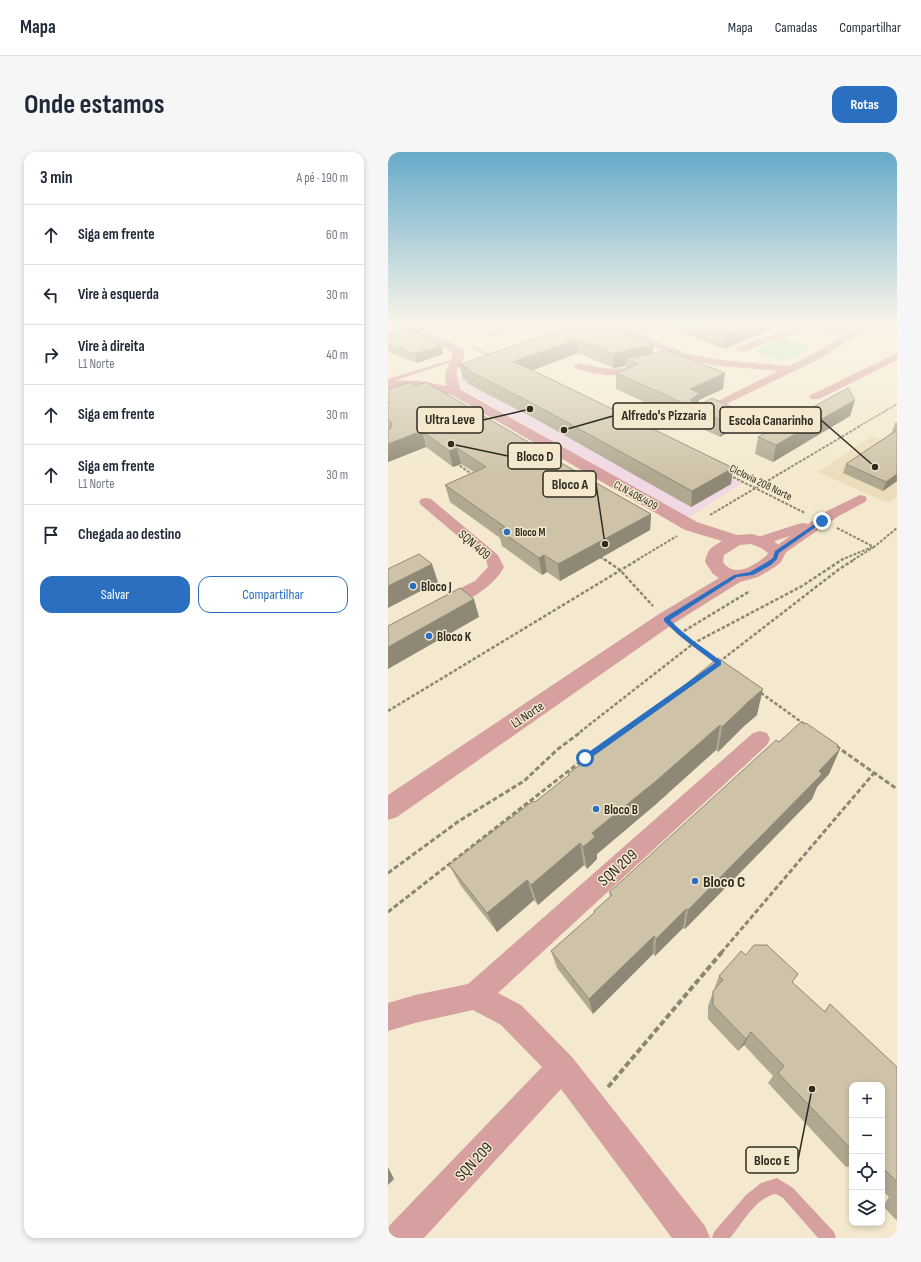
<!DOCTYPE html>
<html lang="pt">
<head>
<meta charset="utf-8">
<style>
	:root { --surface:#fff; --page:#f6f6f7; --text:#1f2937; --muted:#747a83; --line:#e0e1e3; --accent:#2a6fc0 }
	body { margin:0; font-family:"Sofia Sans Condensed",sans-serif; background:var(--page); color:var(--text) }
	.controls { position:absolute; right:12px; bottom:12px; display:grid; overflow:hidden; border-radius:8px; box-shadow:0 2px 6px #0003 }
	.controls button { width:36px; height:36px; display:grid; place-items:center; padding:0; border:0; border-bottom:1px solid var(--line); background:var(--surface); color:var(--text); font:20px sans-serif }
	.stop { position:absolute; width:12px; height:12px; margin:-9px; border:3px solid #2a6fc0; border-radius:50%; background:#fff }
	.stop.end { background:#2a6fc0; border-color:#fff; box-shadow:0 1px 4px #0008 }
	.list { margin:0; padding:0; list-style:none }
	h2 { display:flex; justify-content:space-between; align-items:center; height:52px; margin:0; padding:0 16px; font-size:17px }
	h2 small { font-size:13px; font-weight:400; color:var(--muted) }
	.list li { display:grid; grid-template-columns:26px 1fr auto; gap:12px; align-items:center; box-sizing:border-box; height:60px; padding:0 16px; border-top:1px solid var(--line) }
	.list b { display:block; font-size:15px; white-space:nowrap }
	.list p { margin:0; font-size:13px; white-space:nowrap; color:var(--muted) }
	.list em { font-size:13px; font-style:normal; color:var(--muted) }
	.actions { display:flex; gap:8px; padding:12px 16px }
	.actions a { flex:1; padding:9px 0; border:1px solid var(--accent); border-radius:12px; text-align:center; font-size:14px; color:var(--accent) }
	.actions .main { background:var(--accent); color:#fff }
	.icon { flex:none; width:22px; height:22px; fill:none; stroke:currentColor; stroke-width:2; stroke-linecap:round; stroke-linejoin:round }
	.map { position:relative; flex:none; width:509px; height:1086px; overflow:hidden; border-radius:12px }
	header { display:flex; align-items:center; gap:24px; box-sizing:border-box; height:56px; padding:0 20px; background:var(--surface); border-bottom:1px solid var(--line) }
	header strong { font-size:19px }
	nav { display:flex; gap:22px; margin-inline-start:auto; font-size:14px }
	.intro { display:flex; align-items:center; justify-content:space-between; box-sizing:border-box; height:96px; padding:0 24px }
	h1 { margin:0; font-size:28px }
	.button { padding:10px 18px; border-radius:12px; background:var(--accent); color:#fff; font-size:14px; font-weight:700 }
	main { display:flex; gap:24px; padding:0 24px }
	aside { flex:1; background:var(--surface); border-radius:12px; box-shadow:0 2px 6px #0003 }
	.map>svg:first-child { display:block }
</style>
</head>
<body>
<header>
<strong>Mapa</strong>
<nav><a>Mapa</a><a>Camadas</a><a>Compartilhar</a></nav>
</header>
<div class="intro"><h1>Onde estamos</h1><a class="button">Rotas</a></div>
<main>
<aside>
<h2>3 min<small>A pé · 190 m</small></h2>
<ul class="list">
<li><svg class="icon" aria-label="ahead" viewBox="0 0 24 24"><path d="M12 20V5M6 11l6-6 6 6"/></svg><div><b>Siga em frente</b></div><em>60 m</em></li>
<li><svg class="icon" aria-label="left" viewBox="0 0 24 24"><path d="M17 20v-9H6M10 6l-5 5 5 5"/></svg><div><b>Vire à esquerda</b></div><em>30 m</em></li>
<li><svg class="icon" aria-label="right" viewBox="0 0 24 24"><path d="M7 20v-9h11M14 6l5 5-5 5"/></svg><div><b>Vire à direita</b><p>L1 Norte</p></div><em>40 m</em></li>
<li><svg class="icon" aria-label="ahead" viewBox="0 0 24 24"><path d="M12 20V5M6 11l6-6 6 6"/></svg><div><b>Siga em frente</b></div><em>30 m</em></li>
<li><svg class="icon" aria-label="ahead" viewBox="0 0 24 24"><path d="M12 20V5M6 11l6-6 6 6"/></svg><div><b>Siga em frente</b><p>L1 Norte</p></div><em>30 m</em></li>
<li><svg class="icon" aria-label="arrive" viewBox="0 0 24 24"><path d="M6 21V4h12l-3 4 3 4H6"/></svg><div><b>Chegada ao destino</b></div></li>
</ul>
<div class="actions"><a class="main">Salvar</a><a>Compartilhar</a></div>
</aside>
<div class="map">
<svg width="509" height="1086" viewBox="0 0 509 1086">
	<rect width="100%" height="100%" fill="#f4e9ce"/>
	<path fill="#f0d8e4" d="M112 211 354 331 300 366 69 234 66 227Z"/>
	<path fill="#ebddbc" d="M484 284 509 294V344L500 351 430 320Z"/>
	<path fill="#b6e6b7" d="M397 186 423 196 394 209 367 199Z"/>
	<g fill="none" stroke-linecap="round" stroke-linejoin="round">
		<path stroke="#8d8674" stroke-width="1.5" stroke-dasharray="2 1" stroke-linecap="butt" d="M59 174 66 172
			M60 178 81 172
			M85 195 102 204
			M470 275 509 252"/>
		<path stroke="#8d8674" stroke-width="2" stroke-dasharray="3 1.5" stroke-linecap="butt" d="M68 311 85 323
			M341 323 417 361
			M322 363 472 274
			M449 376 486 395 509 376
			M212 405 217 408
			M249 408 289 384
			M453 408 484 395
			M465 408 486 395"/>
		<path stroke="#8d8674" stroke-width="2.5" stroke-dasharray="3.5 2" stroke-linecap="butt" d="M216 407 232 418 265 454
			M296 479 362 439
			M289 480 330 510
			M331 510 450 418 467 407
			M373 541 419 574
			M0 559 251 407
			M192 580 306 491 414 434 455 407
			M233 580 244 572"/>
		<path stroke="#8d8674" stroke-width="3" stroke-dasharray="5 2.5" stroke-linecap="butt" d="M448 594 509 637
			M0 721 71 669 136 629 170 597 194 579
			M0 760 197 606 234 579
			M333 801 486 621"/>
		<path stroke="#8d8674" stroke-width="4" stroke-dasharray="6 3" stroke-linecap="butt" d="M220 935 334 800"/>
		<path fill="#d6a0a0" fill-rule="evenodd" d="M68 206 72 207 0 231V227Z
			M389 1026 405 1036 446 1080 448 1086H430L395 1046 388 1042C368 1045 354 1072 342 1086H324L326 1080 358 1043 373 1031Z"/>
		<path fill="#d6a0a0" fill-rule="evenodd" d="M129 172H142L140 174 104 185 99 182 101 180Z
			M221 172H232L244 178 258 172H269L268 174 252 182 299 202 333 208 401 214 423 203 457 183 427 179H413L357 199 353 200 348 197 349 195 412 173H427L465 178 476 172H487L431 207 312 265 308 264 306 262 308 260 390 219 333 214 293 207 241 184Z
			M509 201V208L431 247H423L421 245 423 243Z
			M191 211C217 217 227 219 253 213L258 216 257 218C230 225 213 225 187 216L186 214Z
			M472 343 477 344 479 347 477 350 449 365 394 403 389 405 384 403 381 400 384 397 402 384 372 394 367 392 365 389 367 386 410 372 415 371 420 372 439 359Z
			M38 346 43 347 110 403 116 415C104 437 77 451 54 458L48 456 46 452 48 448 87 429 100 415 98 408 33 353 31 350 33 347Z
			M372 579 379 581 382 587 379 593 110 841 133 853 184 905 317 1074 322 1086H284L173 937 36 1086H0L1 1074 154 915 113 873 85 858 27 871 0 879V851L27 843 80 832 365 581Z"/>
		<path fill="#d6a0a0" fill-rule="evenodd" d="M29 174 74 196C80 205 72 211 69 219 68 226 71 232 73 238L309 370 349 383 364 382 385 388 398 400 393 410 387 415 370 425 352 430 285 472 9 665 0 668V643L271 462 331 426 325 422 317 410C320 397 322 396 334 389L297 378 64 243 31 237 0 236V228L31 229 59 234C52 218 65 214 64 200L25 179 24 177 25 175ZM363 392 373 396 380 401 379 403C367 413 347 427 335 410L336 403 352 393Z"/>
		<path fill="#bc5e62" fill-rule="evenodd" d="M36 172H51L50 174 0 189V182Z"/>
	</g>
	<path fill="#b1a891" d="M90 172H125L103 178Z
		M195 172 265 193V201L335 237 311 248V253L352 259 350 275 332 285 228 237V221L238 217V214L226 216 190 201 145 218 345 316 343 332 303 355 144 265 80 232 79 229 75 227 71 213Z
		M276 172H393V173L336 197 276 174Z
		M0 183 53 194 55 202 29 211 0 200Z
		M28 234 147 294 148 297 263 362 262 378 172 429 159 420 154 423 114 394 112 386 62 350 57 333 86 320 73 312 65 315 38 295 0 310V237Z
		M467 248 462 264 385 310 367 302 370 285Z
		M509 270V329L495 339 455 321 458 312 505 280H504L507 271Z
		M274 552 369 563 355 575 330 600 328 598 267 653 209 702V707L199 717 196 713 150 753 146 748 109 780 73 734 61 713 147 650 180 624V622Z
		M391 590 449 595 452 597 441 622 429 635 424 647 297 777 295 776 267 804 265 802 205 862 169 816 163 799 207 760 206 759 222 745 221 740Z
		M358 803 404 830 436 860 442 852 509 915V1069L495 1054 501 1045 494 1038V933H464V1014L458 1015 380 931 385 924 356 893 350 899 320 867V854L331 824Z"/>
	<path fill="#908876" d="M102 172H125L103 178Z
		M142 172H150L142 174Z
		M363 172H393V173L336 197 337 182Z
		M189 187 190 201 127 225 125 210Z
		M265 193 264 208 238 207V214L226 216 225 202Z
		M53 194 55 202 29 211 26 202Z
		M337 221 335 237 311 248V257L302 254V237Z
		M467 248 462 264 385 310 388 293Z
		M352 259 350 275 332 285 333 268Z
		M34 279 38 295 0 310V292Z
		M69 296 73 312 65 315 61 299Z
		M345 316 343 332 303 355 304 339Z
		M509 322V329L495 339 498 330Z
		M263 362 262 378 172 429 170 412Z
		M156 403 159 420 154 423 151 406Z
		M44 412 50 430 0 456V434Z
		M86 447 91 465 0 517V495Z
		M375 537 369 563 355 575 330 600 334 575 360 550Z
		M332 573 328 598 267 653 209 702V707L199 717 195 695 204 681Z
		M450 593 446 604 452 597 441 622 429 635 424 647 297 777 300 758 431 619Z
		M192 691 196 713 150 753 143 733Z
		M139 728 146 748 109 780 99 761Z
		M298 757 295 776 267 804 268 787Z
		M266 784 265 802 205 862 201 847Z
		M363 880 356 893 350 899 358 887Z
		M0 1015 6 1027 0 1033Z"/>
	<path fill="#cec3a9" stroke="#908876" d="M195 172H213L265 193 225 202 189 187 125 210 140 216 345 316 304 339 142 250 77 217 80 216 71 213 147 186Z
		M309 172H363L337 182Z
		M20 177 53 194 26 202 0 193V183Z
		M279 198 337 221 302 237 312 241 302 248 305 251 311 253 324 246 352 259 333 268 228 221 250 212 238 207Z
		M22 230 28 234 38 230 147 294 145 295 263 362 170 412 156 403 151 406 111 378 117 375 57 333 98 315 69 296 61 299 34 279 0 292V278L2 277 4 272 2 269H0V252L2 251 0 250V237Z
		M460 236 467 248 388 293 370 285Z
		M509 278V322L498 330 458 312Z
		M31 402 44 412 0 434V417Z
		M72 436 86 447 0 495V474Z
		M330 506 375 537 360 550 334 575 332 573 268 629 204 681 207 685 195 695 192 691 143 733 139 728 99 761 61 713 145 649 147 650 181 623 180 622 272 551 274 552Z
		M413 570 417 572 418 571 450 593 449 595 452 597 431 619 434 622 300 758 298 757 268 787 266 784 201 847 163 799 207 760 206 759 224 743 221 740 237 726 388 588 391 590Z
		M366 793H379L410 822 404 830 437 860 442 852 509 915V1030L494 1015V933H464V998L390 921 396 914 363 880 358 887 325 853V839L335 828 331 824 353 799 358 803Z"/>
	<linearGradient id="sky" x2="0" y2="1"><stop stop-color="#67abca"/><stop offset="0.53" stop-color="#faf5e9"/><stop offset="1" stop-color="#faf5e9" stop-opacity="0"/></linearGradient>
	<rect width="509" height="324" fill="url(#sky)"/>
	<path fill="#2a6fc0" d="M434 367 435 370 391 401 389 407 383 413 365 423 349 425 282 468C297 484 316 496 333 509V513L200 608H195V604L327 511C309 497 291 485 276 469V466L346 423 362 420 379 410 385 406 387 399Z"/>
	<g fill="#2a6fc0" stroke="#f4e9ce" stroke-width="1.5">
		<circle cx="119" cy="380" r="4"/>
		<circle cx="25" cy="434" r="4"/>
		<circle cx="41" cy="484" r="4"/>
		<circle cx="208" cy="657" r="4"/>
		<circle cx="307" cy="729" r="4"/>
	</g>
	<g text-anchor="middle" stroke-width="3" stroke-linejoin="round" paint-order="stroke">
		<g font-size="11" fill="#2f2b21" stroke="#f4e9ce">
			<text transform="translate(373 330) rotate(26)" y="4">Ciclovia 208 Norte</text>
			<text transform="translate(248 343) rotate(29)" y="4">CLN 408/409</text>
		</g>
		<g font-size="11" font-weight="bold" fill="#2f2b21" stroke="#f4e9ce" text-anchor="start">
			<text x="127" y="384">Bloco M</text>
		</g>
		<g font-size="13" fill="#2f2b21" stroke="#f4e9ce">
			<text transform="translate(87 392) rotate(41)" y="5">SQN 409</text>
			<text transform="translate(139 562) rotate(-34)" y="5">L1 Norte</text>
		</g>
		<g font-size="13" font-weight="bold" fill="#2f2b21" stroke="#f4e9ce" text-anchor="start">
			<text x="33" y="439">Bloco J</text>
			<text x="49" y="489">Bloco K</text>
			<text x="216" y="662">Bloco B</text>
		</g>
		<g font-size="16" fill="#2f2b21" stroke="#f4e9ce">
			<text transform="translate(229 715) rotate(-42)" y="6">SQN 209</text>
			<text transform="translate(85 1009) rotate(-47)" y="6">SQN 209</text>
		</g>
		<g font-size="16" font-weight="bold" fill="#2f2b21" stroke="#f4e9ce" text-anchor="start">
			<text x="315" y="735">Bloco C</text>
		</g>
	</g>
	<path fill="none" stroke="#2f2b21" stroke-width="1.5" d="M176 278L225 264M142 257L95 268M487 315L433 268M63 292L120 304M217 392L208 332M424 937L410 1008"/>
	<g fill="#2f2b21" stroke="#f4e9ce" stroke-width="1.5">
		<circle cx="176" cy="278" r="4"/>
		<circle cx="142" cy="257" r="4"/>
		<circle cx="487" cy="315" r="4"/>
		<circle cx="63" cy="292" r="4"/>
		<circle cx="217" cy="392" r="4"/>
		<circle cx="424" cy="937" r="4"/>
	</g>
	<g fill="#f4e9ce" stroke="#2f2b21" stroke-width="1.5">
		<rect x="225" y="251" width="101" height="26" rx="4"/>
		<rect x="29" y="255" width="66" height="26" rx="4"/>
		<rect x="332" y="255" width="101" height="26" rx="4"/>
		<rect x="120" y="291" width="53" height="26" rx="4"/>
		<rect x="155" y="319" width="53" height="26" rx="4"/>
		<rect x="358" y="995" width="52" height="26" rx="4"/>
	</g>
	<g font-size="14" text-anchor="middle" font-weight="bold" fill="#2f2b21">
		<text x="276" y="268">Alfredo's Pizzaria</text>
		<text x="62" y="272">Ultra Leve</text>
		<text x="383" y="273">Escola Canarinho</text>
		<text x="147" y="309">Bloco D</text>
		<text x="182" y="337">Bloco A</text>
		<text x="384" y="1013">Bloco E</text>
	</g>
</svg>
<div class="controls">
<button>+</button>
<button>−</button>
<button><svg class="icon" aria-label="locate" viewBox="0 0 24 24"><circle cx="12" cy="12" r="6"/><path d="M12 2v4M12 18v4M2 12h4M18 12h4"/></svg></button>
<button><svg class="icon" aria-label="layers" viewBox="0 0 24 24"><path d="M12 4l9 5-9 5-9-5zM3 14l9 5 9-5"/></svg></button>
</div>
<div class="stop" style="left:197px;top:606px"></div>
<div class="stop end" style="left:434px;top:369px"></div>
</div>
</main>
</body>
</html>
